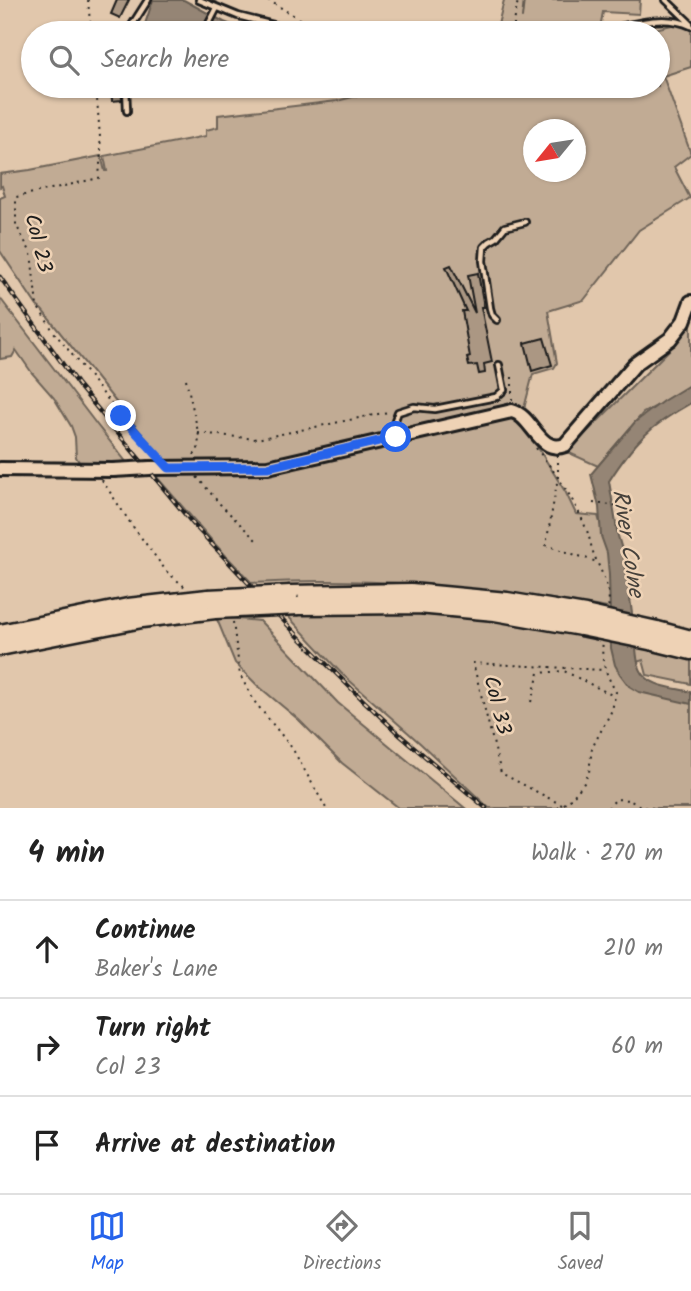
<!DOCTYPE html>
<html lang="en">
<head>
<meta charset="utf-8">
<style>
	:root { --surface:#fff; --page:#f2f2f2; --text:#222; --muted:#767676; --line:#e0e0e0; --accent:#2563eb }
	body { margin:0; font-family:Kalam,sans-serif; background:var(--page); color:var(--text) }
	.compass { position:absolute; left:523px; top:119px; width:63px; height:63px; border-radius:50%; background:var(--surface); box-shadow:0 2px 5px #0004; rotate:240deg }
	.stop { position:absolute; width:21px; height:21px; margin:-16px; border:5px solid #2563eb; border-radius:50%; background:#fff }
	.stop.end { background:#2563eb; border-color:#fff; box-shadow:0 2px 7px #0008 }
	.list { margin:0; padding:0; list-style:none }
	h2 { display:flex; justify-content:space-between; align-items:center; height:91px; margin:0; padding:0 28px; font-size:30px }
	h2 small { font-size:23px; font-weight:400; color:var(--muted) }
	.list li { display:grid; grid-template-columns:46px 1fr auto; gap:21px; align-items:center; box-sizing:border-box; height:98px; padding:0 28px; border-top:2px solid var(--line) }
	.list b { display:block; font-size:26px; white-space:nowrap }
	.list p { margin:0; font-size:23px; white-space:nowrap; color:var(--muted) }
	.list em { font-size:23px; font-style:normal; color:var(--muted) }
	.icon { flex:none; width:38px; height:38px; fill:none; stroke:currentColor; stroke-width:2; stroke-linecap:round; stroke-linejoin:round }
	.map { position:relative; flex:none; width:691px; height:808px; overflow:hidden }
	.search { position:absolute; background:var(--surface); box-shadow:0 2px 5px #0004; left:21px; right:21px; top:21px; height:77px; display:flex; align-items:center; gap:18px; box-sizing:border-box; padding:0 24px; border-radius:38px; color:var(--muted); font-size:26px }
	.sheet { height:385px; background:var(--surface) }
	nav { display:flex; justify-content:space-around; align-items:center; box-sizing:border-box; height:98px; border-top:2px solid var(--line); background:var(--surface); font-size:19px; color:var(--muted) }
	nav a { display:grid; justify-items:center; gap:4px }
	nav .on { color:var(--accent) }
	.map>svg:first-child { display:block }
</style>
</head>
<body>
<div class="map">
<svg width="691" height="808" viewBox="0 0 691 808">
	<rect width="100%" height="100%" fill="#e1c7ac"/>
	<filter id="ink" filterUnits="userSpaceOnUse"><feTurbulence type="fractalNoise" baseFrequency=".0143" numOctaves="2"/><feDisplacementMap in="SourceGraphic" scale="14" xChannelSelector="R" yChannelSelector="G"/><feConvolveMatrix kernelMatrix="1 2 1 2 8 2 1 2 1" color-interpolation-filters="sRGB"/></filter>
	<g filter="url(#ink)">
		<path fill="#c1ab94" stroke="#6e6458" stroke-width="2" fill-rule="evenodd" d="M504 0H640L639 14 603 12 600 28 576 33H496Z
			M680 23 691 26V67L663 76 691 154 674 167 690 198 639 230 584 300 548 311 557 363 554 368 533 374 521 420 566 493 576 514 598 516 618 583 630 684 691 696V808H489L421 744 341 673 285 613 396 612 505 622 601 637 607 608C489 587 372 576 252 583L214 543 155 475 173 473 42 310 37 306 0 251V198L5 196 2 186 0 187V174L30 170 101 156 105 171H107L104 156 206 136V130L218 127V115L337 101 395 86H658V33H638ZM534 130H576V172H534Z
			M0 298 97 425 127 463 83 468 76 457 75 437 71 426 54 398 32 373 16 350 12 357 0 359Z
			M691 321V388L643 413 598 466 567 452 672 347Z
			M216 617 260 621 338 703 465 808H399L342 763 299 720 257 685 235 663Z
			M635 644 691 659V684L647 675 643 660 637 662Z"/>
		<path fill="#958574" stroke="#655b51" stroke-width="2" d="M153 0H184L224 22 244 30 240 33H225L205 27 187 25 174 33H142Z
			M691 384V403C650 426 634 442 609 481L618 536 625 560 636 644C636 686 656 684 691 692V704L639 692 629 686 620 674 615 665 611 648 609 575 607 553 601 536 599 507 591 474 635 422 663 401Z"/>
		<g fill="none" stroke-linecap="round" stroke-linejoin="round">
			<path stroke="#655b51" stroke-width="2" d="M522 18 524 0"/>
		</g>
		<path fill="#ab9783" stroke="#1c1c1c" stroke-width="2" d="M117 0H129L120 18 111 14Z
			M111 86H121L122 100 112 101Z
			M451 265 475 313 468 275 478 273 484 307H481L492 362 484 364 485 373 479 374 477 365 469 366 467 358 470 357 462 311H466L446 267Z
			M544 338 552 365 532 371 525 343Z"/>
		<g fill="none" stroke-linecap="round" stroke-linejoin="round">
			<g stroke="#1c1c1c" stroke-width="10">
				<path id="lane" d="M199 0 238 16 305 33
					M666 0 690 23
					M127 33 148 0
					M204 33 217 8
					M595 33C624 27 662 12 691 26
					M126 86 127 111
					M497 320 492 315 490 308 483 261 484 247 489 242 496 238 505 227 525 222
					M395 436V420L398 412 414 407 435 409 496 397 504 390 499 365"/>
			</g>
			<g stroke="#1c1c1c" stroke-width="18">
				<path id="secondary" d="M150 468 268 467 512 411C533 416 539 455 565 445L635 364 670 339 684 321 691 302
					M0 469 113 470"/>
			</g>
			<g stroke="#1c1c1c" stroke-width="21">
				<path id="highway" d="M290 594 411 592 507 601 585 614
					M299 606 418 605 495 612 581 627
					M657 630 691 639
					M0 633 128 607 208 598
					M654 642 691 651
					M0 647 142 619 215 610"/>
			</g>
			<path stroke="#1c1c1c" stroke-width="2" stroke-dasharray="2 5" stroke-linecap="butt" d="M88 0 91 33
				M268 0 323 33
				M514 33V23L518 0
				M96 86 101 150 99 178 16 197V225L31 253 37 306 54 332 121 416 159 457
				M512 377V401
				M186 379 199 436 198 450 191 459
				M198 433 257 439 388 412 389 414
				M536 448C555 472 573 497 585 526 589 534 590 543 593 552 600 571 612 588 608 609
				M558 455V477L546 545 597 562
				M197 477 220 504 257 541
				M102 480 131 524 167 572 186 588
				M593 503 621 506
				M233 622 240 675 254 701 292 748 326 808
				M531 702 539 673 564 671 614 696
				M562 805 501 773 473 663 603 670
				M558 808 570 800 584 783 589 772 592 748 612 710 616 692C607 676 600 661 603 642
				M608 808 616 799 629 800 642 807 653 808"/>
			<use href="#lane" stroke="#eed2b5" stroke-width="4.5"/>
			<use href="#secondary" stroke="#eed2b5" stroke-width="12"/>
			<use href="#highway" stroke="#eed2b5" stroke-width="16"/>
			<g stroke="#1c1c1c" stroke-width="4.5">
				<path id="rail" d="M0 277 78 385 194 525 298 636 364 701 401 736 486 808"/>
			</g>
			<use href="#rail" stroke="#eed2b5" stroke-width="2" stroke-dasharray="5" stroke-linecap="butt"/>
			<g stroke="#1c1c1c" stroke-width="18" stroke-linecap="butt">
				<path id="secondary-bridge" d="M113 470 150 468"/>
			</g>
			<g stroke="#1c1c1c" stroke-width="21" stroke-linecap="butt">
				<path id="highway-bridge" d="M208 598 290 594
					M215 610 299 606
					M585 614 657 630
					M581 627 654 642"/>
			</g>
			<use href="#secondary-bridge" stroke="#eed2b5" stroke-width="12"/>
			<use href="#highway-bridge" stroke="#eed2b5" stroke-width="16"/>
		</g>
	</g>
	<g fill="none" stroke-linecap="round" stroke-linejoin="round" filter="url(#ink)">
		<path stroke="#2563eb" stroke-width="9" d="M121 416 169 468 268 467 396 437"/>
	</g>
	<g text-anchor="middle" stroke-width="5" stroke-linejoin="round" paint-order="stroke">
		<g font-size="21" fill="#1c1c1c" stroke="#eed2b5">
			<text transform="translate(39 243) rotate(76)" y="7">Col 23</text>
			<text transform="translate(498 705) rotate(76)" y="7">Col 33</text>
		</g>
		<g font-size="23" font-style="italic" fill="#46413b" stroke="#eed2b5">
			<text transform="translate(629 543) rotate(81)" y="8">River Colne</text>
		</g>
	</g>
</svg>
<svg class="compass" viewBox="-18 -18 36 36"><path d="M0-13l5 13h-10z" fill="#e53935"/><path d="M0 13l5-13h-10z" fill="#767676"/></svg>
<div class="stop" style="left:396px;top:437px"></div>
<div class="stop end" style="left:121px;top:416px"></div>
<div class="search"><svg class="icon" aria-label="search" viewBox="0 0 24 24"><circle cx="10" cy="10" r="6"/><path d="M15 15l6 6"/></svg>Search here</div>
</div>
<section class="sheet">
<h2>4 min<small>Walk · 270 m</small></h2>
<ul class="list">
<li><svg class="icon" aria-label="ahead" viewBox="0 0 24 24"><path d="M12 20V5M6 11l6-6 6 6"/></svg><div><b>Continue</b><p>Baker's Lane</p></div><em>210 m</em></li>
<li><svg class="icon" aria-label="right" viewBox="0 0 24 24"><path d="M7 20v-9h11M14 6l5 5-5 5"/></svg><div><b>Turn right</b><p>Col 23</p></div><em>60 m</em></li>
<li><svg class="icon" aria-label="arrive" viewBox="0 0 24 24"><path d="M6 21V4h12l-3 4 3 4H6"/></svg><div><b>Arrive at destination</b></div></li>
</ul>
</section>
<nav>
<a class="on"><svg class="icon" aria-label="map" viewBox="0 0 24 24"><path d="M3 6l6-2 6 2 6-2v14l-6 2-6-2-6 2zM9 4v14M15 6v14"/></svg>Map</a>
<a><svg class="icon" aria-label="directions" viewBox="0 0 24 24"><path d="M12 3l9 9-9 9-9-9zM9 14v-3h6M13 9l2 2-2 2"/></svg>Directions</a>
<a><svg class="icon" aria-label="saved" viewBox="0 0 24 24"><path d="M7 4h10v16l-5-4-5 4z"/></svg>Saved</a>
</nav>
</body>
</html>
